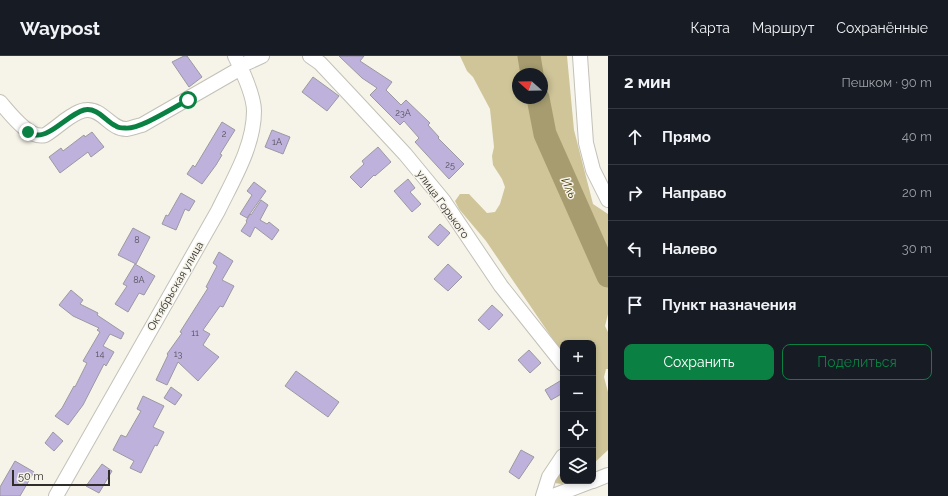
<!DOCTYPE html>
<html lang="ru">
<head>
<meta charset="utf-8">
<style>
	:root { --surface:#171b24; --page:#242831; --text:#f1f3f6; --muted:#9ea1a6; --line:#363941; --accent:#0b8043 }
	body { margin:0; font-family:Raleway,sans-serif; background:var(--page); color:var(--text) }
	.controls { position:absolute; right:12px; bottom:12px; display:grid; overflow:hidden; border-radius:8px; box-shadow:0 2px 6px #0003 }
	.controls button { width:36px; height:36px; display:grid; place-items:center; padding:0; border:0; border-bottom:1px solid var(--line); background:var(--surface); color:var(--text); font:20px sans-serif }
	.compass { position:absolute; left:512px; top:12px; width:36px; height:36px; border-radius:50%; background:var(--surface); box-shadow:0 2px 6px #0003; rotate:290deg }
	.scale { position:absolute; left:12px; bottom:10px; width:98px; box-sizing:border-box; padding-left:4px; border:2px solid #2f2e2a; border-top:0; font-size:11px; line-height:14px; white-space:nowrap; color:#2f2e2a; -webkit-text-stroke:3px #f6f3e9; paint-order:stroke }
	.stop { position:absolute; width:12px; height:12px; margin:-9px; border:3px solid #0b8043; border-radius:50%; background:#fff }
	.stop.end { background:#0b8043; border-color:#fff; box-shadow:0 1px 4px #0008 }
	.list { margin:0; padding:0; list-style:none }
	h2 { display:flex; justify-content:space-between; align-items:center; height:52px; margin:0; padding:0 16px; font-size:17px }
	h2 small { font-size:13px; font-weight:400; color:var(--muted) }
	.list li { display:grid; grid-template-columns:26px 1fr auto; gap:12px; align-items:center; box-sizing:border-box; height:56px; padding:0 16px; border-top:1px solid var(--line) }
	.list b { display:block; font-size:15px; white-space:nowrap }
	.list em { font-size:13px; font-style:normal; color:var(--muted) }
	.actions { display:flex; gap:8px; padding:12px 16px }
	.actions a { flex:1; padding:9px 0; border:1px solid var(--accent); border-radius:8px; text-align:center; font-size:14px; color:var(--accent) }
	.actions .main { background:var(--accent); color:#fff }
	.icon { flex:none; width:22px; height:22px; fill:none; stroke:currentColor; stroke-width:2; stroke-linecap:round; stroke-linejoin:round }
	.map { position:relative; flex:none; width:608px; height:440px; overflow:hidden }
	header { display:flex; align-items:center; gap:24px; box-sizing:border-box; height:56px; padding:0 20px; background:var(--surface); border-bottom:1px solid var(--line) }
	header strong { font-size:19px }
	nav { display:flex; gap:22px; margin-inline-start:auto; font-size:14px }
	main { display:flex }
	aside { flex:1; background:var(--surface) }
	.map>svg:first-child { display:block }
</style>
</head>
<body>
<header>
<strong>Waypost</strong>
<nav><a>Карта</a><a>Маршрут</a><a>Сохранённые</a></nav>
</header>
<main>
<div class="map">
<svg width="608" height="440" viewBox="0 0 608 440">
	<rect width="100%" height="100%" fill="#f6f3e9"/>
	<path fill="#cfc599" fill-rule="evenodd" d="M460 0H567L574 74 593 148 608 158V258L605 270 608 276V313H606L604 321 608 336V394L593 408V287H563V298L486 185 459 153 455 145 460 138H469L487 157 495 156 500 148 505 131 502 123 493 109 492 100 494 91 490 53 473 21 467 15ZM518 18H542V42H518Z
		M563 411V425H568L562 428 554 427Z"/>
	<g fill="none" stroke-linecap="round" stroke-linejoin="round">
		<path stroke="#a69c70" stroke-width="23" d="M529 0 532 18
			M538 42 545 78 608 220"/>
	</g>
	<path fill="#beb2dd" stroke="#9b98a2" d="M184 0H187L202 21 189 31 172 6Z
		M339 0H364L360 5 392 26 386 34 401 49 406 44 430 67 428 69 439 81 438 82 464 108 449 123 415 86 419 82 404 65 400 69 370 39 377 32 362 22Z
		M313 21 339 40 327 55 302 36Z
		M222 66 235 74 220 98 222 99 216 109 202 128 187 118 193 109 195 111Z
		M272 74 290 81 283 98 265 91Z
		M92 76 104 91 91 101 88 96 60 117 49 101 61 92 63 95 84 79 85 81Z
		M378 91 391 106 375 120 374 119 361 132 350 121 364 108 362 105Z
		M408 123 415 132 410 136 421 148 412 156 394 135Z
		M254 126 266 135 247 162 240 158 252 139 247 135Z
		M181 137 195 145 189 155 185 153 176 174 162 168 166 159 168 160Z
		M261 144 268 149 260 164 267 168 269 166 279 174 272 184 255 171 250 181 241 175 247 166 246 165 250 158 251 159Z
		M440 168 450 177 438 190 428 181Z
		M133 172 150 181 136 208 118 199Z
		M219 196 233 205 222 224 234 230 223 251 220 250 203 274 210 278 203 289 219 301 198 325 178 306 167 329 156 324 168 299 167 298 182 277 180 276 208 232 206 231 217 210 213 207Z
		M135 208 155 220 144 239 139 237 128 256 115 248 127 230 123 228Z
		M448 208 462 221 448 235 434 223Z
		M71 234 83 244 80 248 98 257 97 259 124 277 121 283 110 278 103 290 114 296 106 310 104 308 83 349 68 369 55 360 62 352 74 330 75 331 87 307 83 305 100 276 97 274 99 272 73 260 59 249Z
		M492 249 503 259 489 274 478 264Z
		M529 294 541 307 530 317 518 304Z
		M296 315 339 346 328 361 285 330Z
		M560 325 563 330V337L551 344 545 334Z
		M171 331 182 339 175 349 164 342Z
		M143 340 164 350 153 371 164 376 157 390 155 389 141 417 130 412 134 405 113 394 121 379 126 381 141 355 137 353Z
		M53 376 63 385 54 395 45 387Z
		M521 394 534 401 519 423 509 416Z
		M15 405 34 416 20 440H0V431Z
		M102 408 112 415 99 437 86 430Z"/>
	<g fill="none" stroke-linecap="round" stroke-linejoin="round">
		<g stroke="#c3c1b7" stroke-width="16">
			<path id="minor" d="M310 0 320 7 352 41 405 98 443 144 501 230 563 308
				M580 0 586 87 593 114 608 144
				M240 10 262 0
				M0 46C9 56 29 84 45 79 51 76 61 67 67 63 73 59 80 54 87 54 103 53 111 74 127 73 132 72 137 70 142 69L241 12
				M593 425 608 419
				M56 440 218 155C233 124 254 90 254 55 254 39 242 14 235 0
				M543 440 549 421 563 400
				M553 440 592 425"/>
		</g>
		<use href="#minor" stroke="#fff" stroke-width="14"/>
	</g>
	<g fill="none" stroke-linecap="round" stroke-linejoin="round">
		<path stroke="#0b8043" stroke-width="5" d="M28 76C30 77 34 79 36 79 50 81 69 58 84 54 98 51 106 66 116 70 118 72 122 72 125 72 139 74 174 51 188 44"/>
	</g>
	<g text-anchor="middle" stroke-width="3" stroke-linejoin="round" paint-order="stroke">
		<g font-size="9" fill="#534f57">
			<text x="403" y="60">23А</text>
			<text x="224" y="81">2</text>
			<text x="277" y="89">1А</text>
			<text x="450" y="112">25</text>
			<text x="137" y="187">8</text>
			<text x="139" y="227">8А</text>
			<text x="195" y="280">11</text>
			<text x="100" y="301">14</text>
			<text x="178" y="301">13</text>
		</g>
		<g font-size="11" fill="#2f2e2a" stroke="#f6f3e9">
			<text transform="translate(443 148) rotate(54)" y="4">улица Горького</text>
			<text transform="translate(175 230) rotate(-60)" y="4">Октябрьская улица</text>
		</g>
		<g font-size="12" font-style="italic" fill="#443900" stroke="#f6f3e9">
			<text transform="translate(569 132) rotate(66)" y="4">Иль</text>
		</g>
	</g>
</svg>
<div class="controls">
<button>+</button>
<button>−</button>
<button><svg class="icon" aria-label="locate" viewBox="0 0 24 24"><circle cx="12" cy="12" r="6"/><path d="M12 2v4M12 18v4M2 12h4M18 12h4"/></svg></button>
<button><svg class="icon" aria-label="layers" viewBox="0 0 24 24"><path d="M12 4l9 5-9 5-9-5zM3 14l9 5 9-5"/></svg></button>
</div>
<svg class="compass" viewBox="-18 -18 36 36"><path d="M0-13l5 13h-10z" fill="#e53935"/><path d="M0 13l5-13h-10z" fill="#9ea1a6"/></svg>
<div class="scale">50 m</div>
<div class="stop" style="left:188px;top:44px"></div>
<div class="stop end" style="left:28px;top:76px"></div>
</div>
<aside>
<h2>2 мин<small>Пешком · 90 m</small></h2>
<ul class="list">
<li><svg class="icon" aria-label="ahead" viewBox="0 0 24 24"><path d="M12 20V5M6 11l6-6 6 6"/></svg><div><b>Прямо</b></div><em>40 m</em></li>
<li><svg class="icon" aria-label="right" viewBox="0 0 24 24"><path d="M7 20v-9h11M14 6l5 5-5 5"/></svg><div><b>Направо</b></div><em>20 m</em></li>
<li><svg class="icon" aria-label="left" viewBox="0 0 24 24"><path d="M17 20v-9H6M10 6l-5 5 5 5"/></svg><div><b>Налево</b></div><em>30 m</em></li>
<li><svg class="icon" aria-label="arrive" viewBox="0 0 24 24"><path d="M6 21V4h12l-3 4 3 4H6"/></svg><div><b>Пункт назначения</b></div></li>
</ul>
<div class="actions"><a class="main">Сохранить</a><a>Поделиться</a></div>
</aside>
</main>
</body>
</html>
